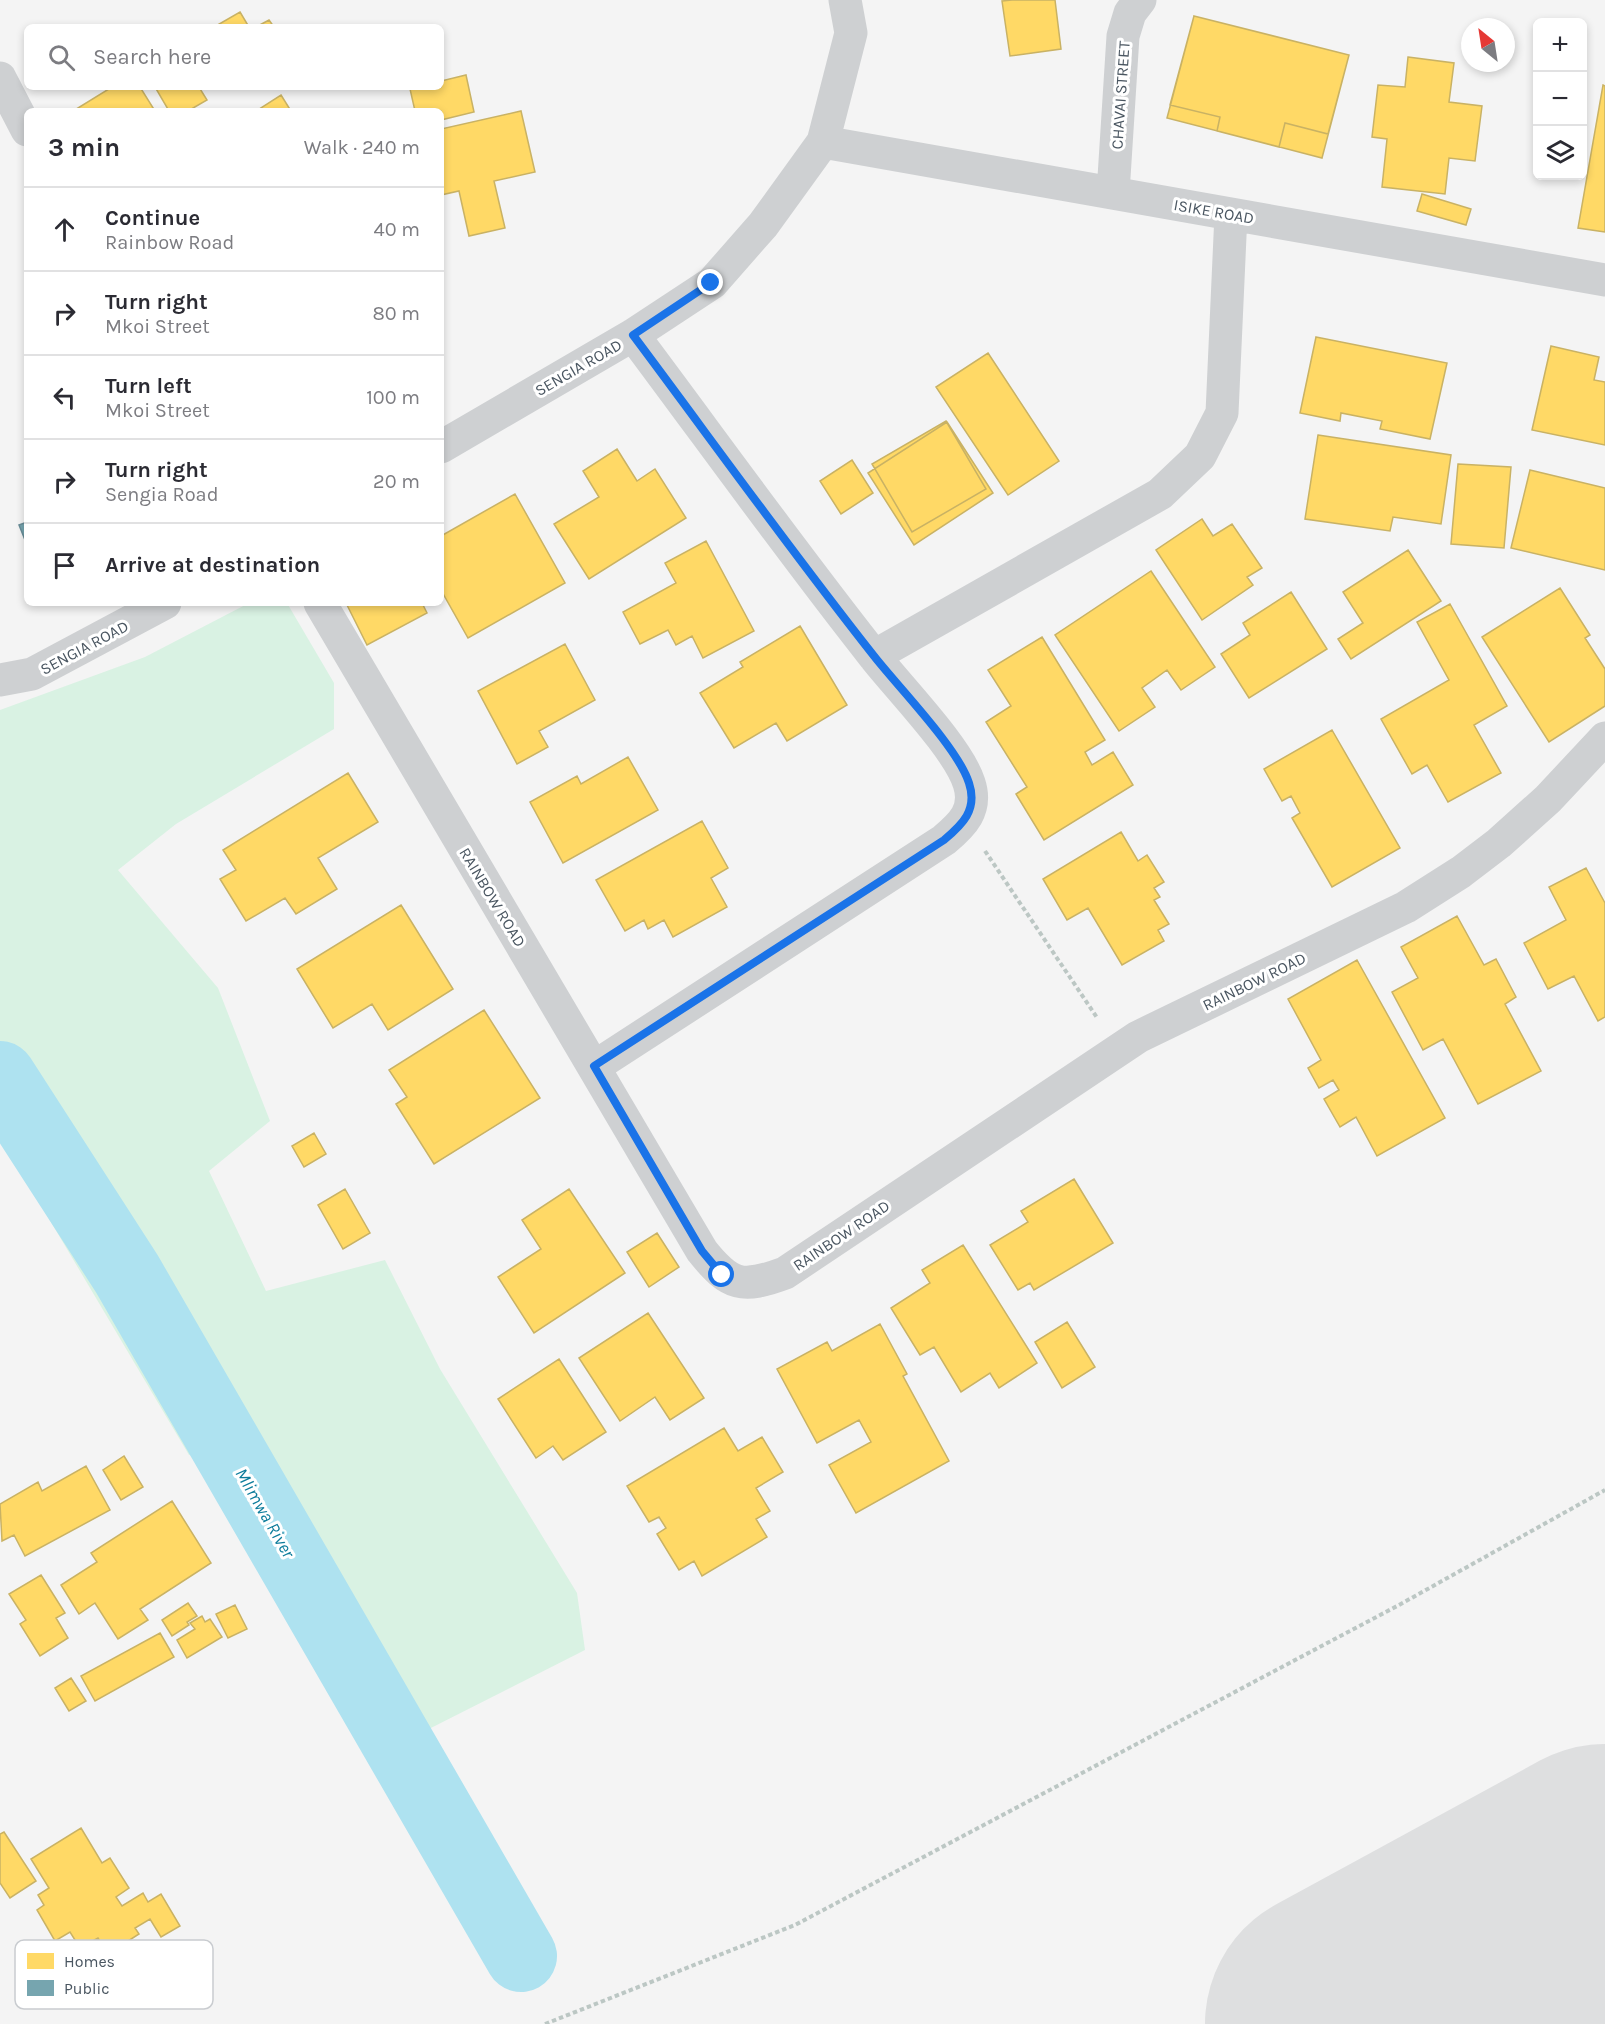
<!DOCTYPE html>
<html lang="en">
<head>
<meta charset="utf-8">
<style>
	:root { --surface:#fff; --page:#f2f2f3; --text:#2b2b33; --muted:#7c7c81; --line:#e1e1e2 }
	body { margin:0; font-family:Karla,sans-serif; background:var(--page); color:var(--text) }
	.controls { position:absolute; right:18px; top:18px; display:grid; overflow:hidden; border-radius:9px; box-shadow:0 3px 9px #0003 }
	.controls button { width:54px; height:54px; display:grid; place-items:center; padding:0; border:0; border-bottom:2px solid var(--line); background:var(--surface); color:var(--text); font:30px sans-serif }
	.compass { position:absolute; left:1461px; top:18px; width:54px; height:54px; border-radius:50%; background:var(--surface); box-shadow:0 3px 9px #0003; rotate:330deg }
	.stop { position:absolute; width:18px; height:18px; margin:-14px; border:4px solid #1a73e8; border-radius:50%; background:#fff }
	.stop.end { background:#1a73e8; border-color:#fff; box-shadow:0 2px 6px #0008 }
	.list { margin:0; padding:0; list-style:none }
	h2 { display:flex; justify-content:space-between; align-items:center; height:78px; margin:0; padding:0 24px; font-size:26px }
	h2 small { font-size:20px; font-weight:400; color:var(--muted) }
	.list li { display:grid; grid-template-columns:39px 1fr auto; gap:18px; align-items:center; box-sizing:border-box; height:84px; padding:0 24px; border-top:2px solid var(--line) }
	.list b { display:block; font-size:22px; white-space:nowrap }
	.list p { margin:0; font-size:20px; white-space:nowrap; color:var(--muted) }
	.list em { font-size:20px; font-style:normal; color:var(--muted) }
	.icon { flex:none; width:33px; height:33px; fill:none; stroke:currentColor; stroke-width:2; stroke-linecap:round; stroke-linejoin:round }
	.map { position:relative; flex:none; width:1605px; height:2024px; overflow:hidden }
	.search { position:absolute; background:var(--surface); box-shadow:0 3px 9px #0003; left:24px; top:24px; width:420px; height:66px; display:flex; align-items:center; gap:15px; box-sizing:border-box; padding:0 21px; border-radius:9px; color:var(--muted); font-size:22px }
	.panel { position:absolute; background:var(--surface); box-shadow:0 3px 9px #0003; left:24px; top:108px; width:420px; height:498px; border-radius:9px }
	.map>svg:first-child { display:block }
</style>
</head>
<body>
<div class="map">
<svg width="1605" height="2024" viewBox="0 0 1605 2024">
	<rect width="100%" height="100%" fill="#f4f4f4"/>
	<path fill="#d9f2e3" d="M249 603H287L334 683V729L176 824 118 870 218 988 270 1121 209 1171 266 1291 385 1260 440 1369 577 1593 585 1650 419 1734 264 1466 189 1455 45 1212 0 1141V710L145 657Z"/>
	<path fill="#ffd966" stroke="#c9b264" stroke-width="1.5" d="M1012 0H1055L1061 49 1010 56 1002 1Z
		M240 12 249 27H214Z
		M1194 16 1349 55 1328 134 1285 123 1279 147 1217 131 1220 117 1170 105Z
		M1194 16 1349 55 1322 158 1167 118Z
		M269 20 274 27H256Z
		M1408 57 1454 63 1449 102 1482 106 1475 161 1449 158 1445 194 1382 187 1387 139 1372 137 1378 85 1405 87Z
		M466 75 474 112 441 120V111H415L410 89 441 87V81Z
		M1603 85 1605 86V232L1578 228Z
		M112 87H140L155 111H73Z
		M155 87H199L207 100 188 111H169Z
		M281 95 291 111H256Z
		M521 111 535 172 494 181 505 228 469 236 459 191 441 195V129Z
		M1422 194 1471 209 1466 225 1417 211Z
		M1316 337 1447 363 1430 439 1380 429 1382 421 1341 413 1340 421 1300 413Z
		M1551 346 1599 357 1594 380 1605 382V445L1532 430Z
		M988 353 1059 461 1008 495 936 387Z
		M946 421 986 489 912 532 872 464Z
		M947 422 993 493 914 545 868 473Z
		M1318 435 1451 455 1441 524 1393 517 1390 531 1305 519Z
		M617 449 637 481 655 469 686 518 589 579 554 524 599 497 583 471Z
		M852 460 873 493 841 514 820 481Z
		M1458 464 1511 467 1504 548 1451 544Z
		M1530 470 1605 488V570L1511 548Z
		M515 494 565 583 468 638 441 590V536Z
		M1202 519 1213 536 1232 524 1262 568 1247 577 1253 585 1202 620 1156 550Z
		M706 541 754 631 703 658 692 636 676 645 668 630 640 644 623 612 676 583 665 563Z
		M1408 550 1441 601 1351 659 1338 639 1363 623 1343 592Z
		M1151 571 1215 667 1181 690 1167 670 1142 688 1155 707 1119 731 1055 635Z
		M1560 588 1590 635 1585 638 1605 669V706L1549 742 1482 637Z
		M1291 592 1327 649 1249 698 1221 654 1250 635 1243 623Z
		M346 603H422L427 613 367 645Z
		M1450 604 1507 706 1474 725 1501 773 1448 802 1427 765 1412 774 1381 719 1449 680 1417 622Z
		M800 626 847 705 787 741 776 723 734 748 700 693 743 667 740 662Z
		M1042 637 1105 740 1085 752 1092 765 1113 752 1133 785 1044 840 1016 794 1027 787 986 722 1011 706 988 670Z
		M565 644 595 700 539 731 548 747 517 764 478 691Z
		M1332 730 1400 848 1332 887 1292 818 1300 813 1291 796 1282 801 1264 769Z
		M628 757 658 810 563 863 530 802 577 776 581 784Z
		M348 773 378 822 318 858 337 889 296 914 285 898 246 921 220 879 236 870 223 850Z
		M702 821 728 868 711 878 727 907 673 937 664 920 648 929 644 920 625 931 596 880Z
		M1121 832 1138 861 1147 855 1164 882 1154 888 1160 897 1154 900 1169 924 1158 930 1164 941 1122 965 1088 908 1067 920 1043 879Z
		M1586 868 1605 903V1017L1598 1021 1574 976 1548 989 1524 943 1566 920 1549 887Z
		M401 905 453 989 388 1030 372 1004 333 1028 297 969Z
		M1457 916 1484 965 1496 959 1516 997 1505 1004 1541 1071 1478 1104 1443 1039 1423 1050 1392 992 1418 978 1401 947Z
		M1357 960 1445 1118 1377 1156 1356 1117 1340 1127 1324 1099 1339 1090 1333 1080 1319 1088 1308 1068 1321 1060 1288 999Z
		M484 1010 540 1098 434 1164 396 1104 407 1097 389 1070Z
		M314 1133 326 1154 304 1167 292 1146Z
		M1074 1179 1113 1243 1034 1290 1030 1283 1018 1290 990 1245 1028 1222 1021 1211Z
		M345 1189 370 1233 343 1249 318 1205Z
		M569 1189 625 1273 534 1333 498 1277 541 1249 522 1220Z
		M657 1233 679 1267 649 1287 627 1252Z
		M963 1245 1037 1363 999 1388 990 1373 961 1392 934 1347 920 1355 891 1308 930 1283 922 1270Z
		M648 1313 704 1398 670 1420 655 1397 620 1421 579 1358Z
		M1067 1322 1095 1367 1062 1388 1035 1342Z
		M880 1324 907 1374 903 1376 949 1461 856 1513 829 1465 871 1442 859 1420 817 1443 777 1369 827 1342 832 1351Z
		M559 1359 606 1432 563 1460 553 1446 536 1458 498 1399Z
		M724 1428 738 1451 762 1437 783 1472 756 1488 770 1511 756 1519 767 1537 702 1576 694 1561 679 1570 657 1534 666 1528 659 1517 649 1522 627 1486Z
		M124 1456 143 1487 121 1500 103 1470Z
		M86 1466 110 1510 25 1556 14 1535 2 1541 0 1504 38 1482 42 1491Z
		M172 1501 211 1563 140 1609 148 1620 118 1639 95 1603 79 1614 61 1585 97 1562 91 1553Z
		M41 1575 65 1613 56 1618 68 1638 40 1656 20 1624 26 1620 9 1594Z
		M188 1603 197 1616 187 1622 189 1625 172 1636 162 1620Z
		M235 1605 247 1629 228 1638 216 1614Z
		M202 1616 205 1622 210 1619 222 1637 187 1658 177 1640 195 1629 190 1623Z
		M160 1633 174 1657 95 1701 81 1676Z
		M71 1678 86 1701 69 1711 55 1688Z
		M81 1828 102 1863 110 1858 129 1888 116 1897 122 1906 143 1893 148 1902 161 1894 180 1926 161 1937 150 1919 135 1928 139 1934 108 1954 98 1938 80 1948 70 1932 55 1941 37 1910 44 1905 38 1895 49 1888 31 1859Z
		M4 1832 36 1881 10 1898 0 1883V1834Z"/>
	<path fill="#76a5af" stroke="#698d98" stroke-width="1.5" d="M27 522V545L19 525Z"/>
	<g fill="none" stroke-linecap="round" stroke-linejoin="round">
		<path stroke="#aee2f0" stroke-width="72" d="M0 1077 127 1274 521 1956"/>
		<path stroke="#dedfe0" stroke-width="272" d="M1341 2024 1605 1880"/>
		<path stroke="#bcc7c4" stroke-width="4" stroke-dasharray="4.5 3" stroke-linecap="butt" d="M985 851 1098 1019
			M545 2024 795 1925 1399 1605 1605 1490"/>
		<path stroke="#ced0d2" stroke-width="33" d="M0 78 27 130
			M823 142 1605 280
			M1113 193 1123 36 1130 13 1140 0
			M441 447 633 335 712 283 763 225 823 142 851 33 845 0
			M320 603 702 1251C730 1286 742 1289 785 1273L1138 1037 1406 907 1461 872 1499 843 1548 799 1605 738
			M874 656 1160 494 1200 456 1222 413 1231 214
			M0 680 32 674 165 603
			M594 1067 944 840C962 825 978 810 969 783 958 748 899 688 874 656 791 551 713 442 633 335"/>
	</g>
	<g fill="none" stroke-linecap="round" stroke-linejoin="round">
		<path stroke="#1a73e8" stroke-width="8" d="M711 283 633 335C713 442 791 551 874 656 899 688 958 748 969 783 978 810 962 825 944 840L594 1066 702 1251 722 1275"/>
	</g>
	<g text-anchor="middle" stroke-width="6" stroke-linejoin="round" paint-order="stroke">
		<g font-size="16" fill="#4a5661" stroke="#fff">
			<text transform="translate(1120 95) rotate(-86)" y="6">CHAVAI STREET</text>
			<text transform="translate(1214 211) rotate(10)" y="6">ISIKE ROAD</text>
			<text transform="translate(578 367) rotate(-30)" y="6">SENGIA ROAD</text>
			<text transform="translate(84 647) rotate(-28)" y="6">SENGIA ROAD</text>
			<text transform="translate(493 897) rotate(59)" y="6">RAINBOW ROAD</text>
			<text transform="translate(1254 981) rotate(-26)" y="6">RAINBOW ROAD</text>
			<text transform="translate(841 1235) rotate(-34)" y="6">RAINBOW ROAD</text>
		</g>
		<g font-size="18" font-style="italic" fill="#0c7c9b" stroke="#fff">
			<text transform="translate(265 1513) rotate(60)" y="6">Mlimwa River</text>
		</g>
	</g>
	<rect x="15" y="1940" width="198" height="69" rx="9" fill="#fff" stroke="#c9ccd0" stroke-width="1.5"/>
	<rect x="27" y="1953" width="27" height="16" fill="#ffd966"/>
	<rect x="27" y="1980" width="27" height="16" fill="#76a5af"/>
	<g font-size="16" fill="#4a5661">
		<text x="64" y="1967">Homes</text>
		<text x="64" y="1994">Public</text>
	</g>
</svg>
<div class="controls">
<button>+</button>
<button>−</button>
<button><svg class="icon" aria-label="layers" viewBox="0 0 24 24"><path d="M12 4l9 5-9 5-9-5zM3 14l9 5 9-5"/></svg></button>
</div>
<svg class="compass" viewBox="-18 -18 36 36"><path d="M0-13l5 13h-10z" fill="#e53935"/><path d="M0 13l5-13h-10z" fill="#7c7c81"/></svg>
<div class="stop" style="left:722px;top:1275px"></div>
<div class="stop end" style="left:711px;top:283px"></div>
<div class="search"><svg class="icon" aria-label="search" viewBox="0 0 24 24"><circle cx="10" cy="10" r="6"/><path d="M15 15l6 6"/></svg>Search here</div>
<section class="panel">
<h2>3 min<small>Walk · 240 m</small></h2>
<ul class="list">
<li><svg class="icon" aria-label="ahead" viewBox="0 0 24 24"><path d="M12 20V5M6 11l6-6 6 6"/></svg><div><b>Continue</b><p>Rainbow Road</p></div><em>40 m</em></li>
<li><svg class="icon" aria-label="right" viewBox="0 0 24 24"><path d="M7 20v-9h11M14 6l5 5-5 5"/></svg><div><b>Turn right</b><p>Mkoi Street</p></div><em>80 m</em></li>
<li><svg class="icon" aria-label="left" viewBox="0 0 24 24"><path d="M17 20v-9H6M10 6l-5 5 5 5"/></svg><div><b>Turn left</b><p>Mkoi Street</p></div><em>100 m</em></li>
<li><svg class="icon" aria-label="right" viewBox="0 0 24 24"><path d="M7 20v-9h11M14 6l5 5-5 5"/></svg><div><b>Turn right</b><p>Sengia Road</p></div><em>20 m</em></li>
<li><svg class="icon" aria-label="arrive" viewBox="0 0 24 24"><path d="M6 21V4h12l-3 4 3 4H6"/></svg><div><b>Arrive at destination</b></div></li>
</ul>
</section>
</div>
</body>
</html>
